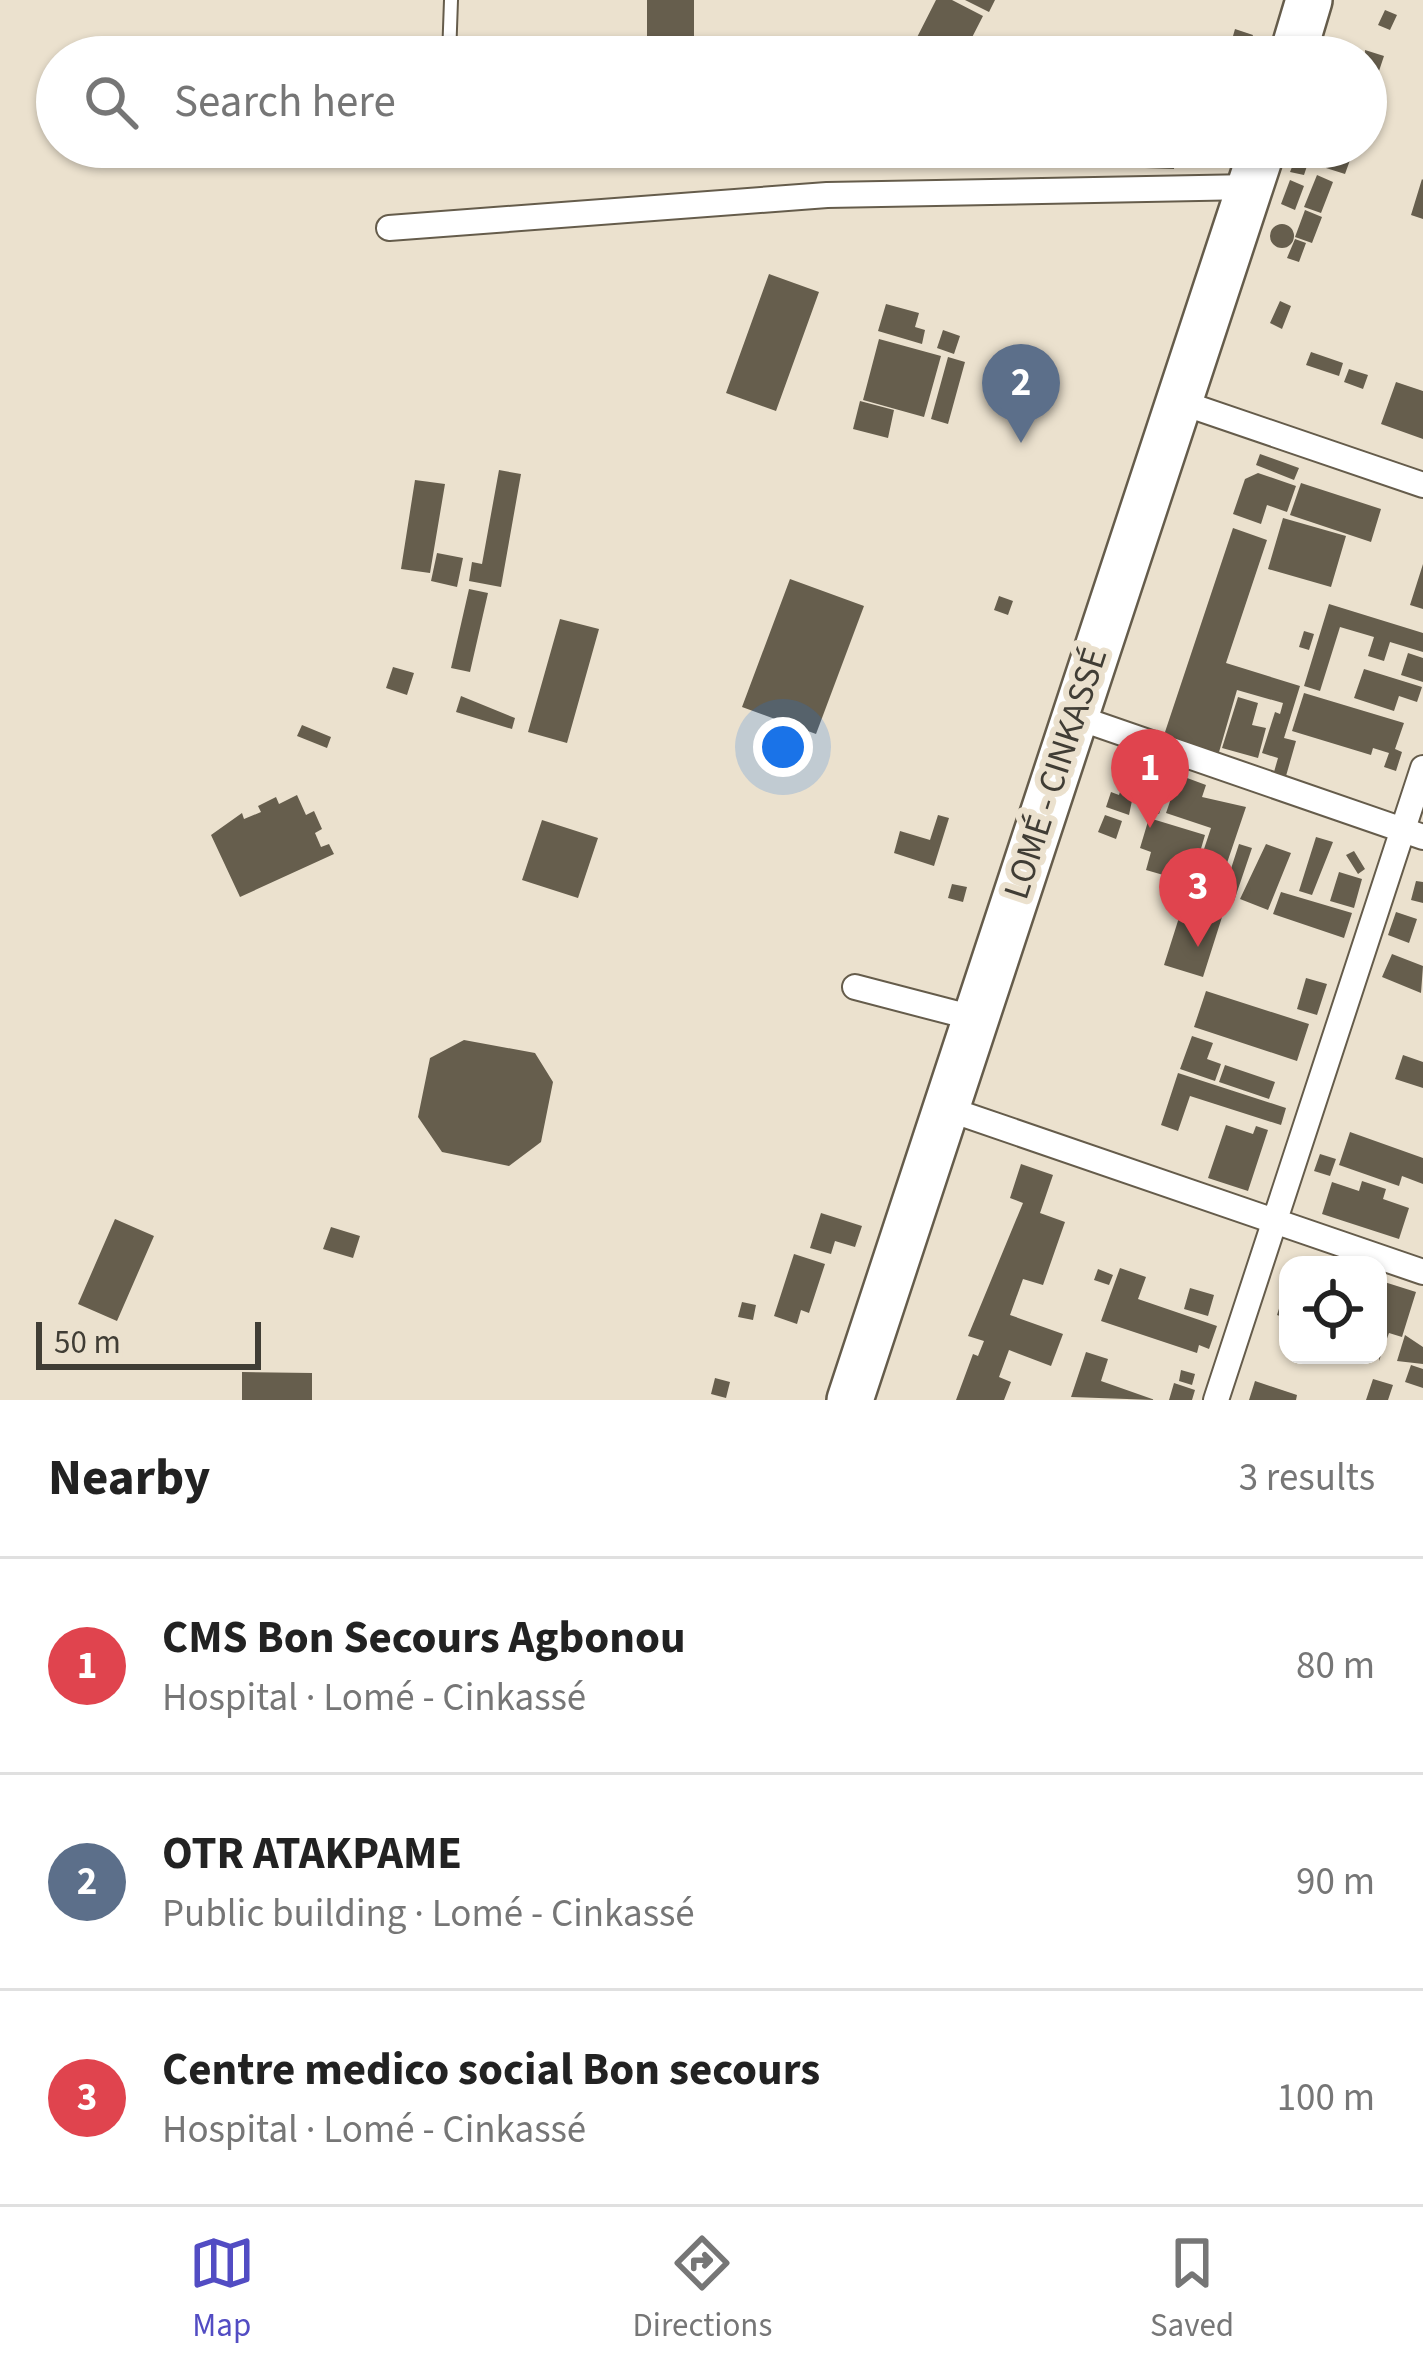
<!DOCTYPE html>
<html lang="en">
<head>
<meta charset="utf-8">
<style>
	:root { --surface:#fff; --page:#f6f6f6; --text:#222; --muted:#767676; --line:#e0e0e0; --accent:#524cc3 }
	body { margin:0; font-family:"Source Sans 3",sans-serif; background:var(--page); color:var(--text) }
	.controls { position:absolute; right:36px; bottom:36px; display:grid; overflow:hidden; border-radius:24px; box-shadow:0 3px 9px #0004 }
	.controls button { width:108px; height:108px; display:grid; place-items:center; padding:0; border:0; border-bottom:3px solid var(--line); background:var(--surface); color:var(--text); font:60px sans-serif }
	.scale { position:absolute; left:36px; bottom:30px; width:225px; box-sizing:border-box; padding-left:12px; border:6px solid #403d35; border-top:0; font-size:33px; line-height:42px; white-space:nowrap; color:#403d35; -webkit-text-stroke:9px #ebe1ce; paint-order:stroke }
	.you { position:absolute; left:783px; top:747px; width:42px; height:42px; margin:-30px; border:9px solid #fff; border-radius:50%; background:#1a73e8; box-shadow:0 0 0 18px #1a73e833 }
	.badge { display:grid; place-items:center; width:78px; height:78px; border-radius:50%; background:var(--accent); color:#fff; font-size:39px; font-weight:700 }
	.pin { position:absolute; translate:-50% -99px; filter:drop-shadow(0 3px 6px #0008) }
	.pin::after { content:''; position:absolute; top:63px; width:42px; height:36px; background:inherit; clip-path:polygon(0 0,100% 0,50% 100%) }
	.list { margin:0; padding:0; list-style:none }
	h2 { display:flex; justify-content:space-between; align-items:center; height:156px; margin:0; padding:0 48px; font-size:51px }
	h2 small { font-size:39px; font-weight:400; color:var(--muted) }
	.list li { display:grid; grid-template-columns:78px 1fr auto; gap:36px; align-items:center; box-sizing:border-box; height:216px; padding:0 48px; border-top:3px solid var(--line) }
	.list b { display:block; font-size:45px; white-space:nowrap }
	.list p { margin:0; font-size:39px; white-space:nowrap; color:var(--muted) }
	.list em { font-size:39px; font-style:normal; color:var(--muted) }
	.icon { flex:none; width:66px; height:66px; fill:none; stroke:currentColor; stroke-width:2; stroke-linecap:round; stroke-linejoin:round }
	.map { position:relative; flex:none; width:1423px; height:1400px; overflow:hidden }
	.search { position:absolute; background:var(--surface); box-shadow:0 3px 9px #0004; left:36px; right:36px; top:36px; height:132px; display:flex; align-items:center; gap:30px; box-sizing:border-box; padding:0 42px; border-radius:66px; color:var(--muted); font-size:45px }
	.sheet { height:804px; background:var(--surface) }
	nav { display:flex; justify-content:space-around; align-items:center; box-sizing:border-box; height:168px; border-top:3px solid var(--line); background:var(--surface); font-size:33px; color:var(--muted) }
	nav a { display:grid; justify-items:center; gap:6px }
	nav .on { color:var(--accent) }
	.map>svg:first-child { display:block }
</style>
</head>
<body>
<div class="map">
<svg width="1423" height="1400" viewBox="0 0 1423 1400">
	<rect width="100%" height="100%" fill="#ebe1ce"/>
	<path fill="#665e4d" d="M647 0H694V57H647Z
		M936 0H952L983 16 962 57H907Z
		M965 0H995L989 12Z
		M1385 10 1397 15 1390 30 1378 25Z
		M1235 29 1253 35 1246 57H1227Z
		M1365 50 1384 56 1375 83 1366 80Z
		M520 147H603V167H520Z
		M609 147H652V165H609Z
		M696 147H760V162L696 163Z
		M1062 147H1116V153H1062Z
		M1300 147 1312 151 1304 175 1290 172Z
		M1334 147 1354 149 1345 174 1326 168Z
		M1146 149 1175 150 1174 169 1145 168Z
		M1317 175 1333 182 1321 213 1304 207Z
		M1422 179 1423 180V219L1411 215Z
		M1290 180 1304 186 1295 210 1281 204Z
		M1305 210 1322 217 1312 243 1295 237Z
		M1270 236a12 12 0 1 1 24 0a12 12 0 1 1-24 0Z
		M1295 239 1306 243 1299 262 1287 258Z
		M769 274 819 292 776 411 726 393Z
		M1280 301 1291 306 1282 329 1270 323Z
		M886 304 919 313 915 327 925 330 922 344 878 331Z
		M943 330 960 336 954 354 937 348Z
		M879 339 941 356 924 417 863 400Z
		M1311 352 1343 363 1339 376 1306 365Z
		M948 357 965 362 948 424 931 419Z
		M1349 369 1368 375 1363 389 1344 382Z
		M1396 382 1423 391V439L1381 424Z
		M860 401 894 410 888 438 853 429Z
		M1260 454 1299 468 1294 480 1256 465Z
		M499 470 521 474 501 587 469 581 472 562 482 564Z
		M1258 473 1296 486 1287 512 1267 505 1261 524 1233 514 1245 479Z
		M415 480 445 484 430 573 401 569Z
		M1301 483 1381 509 1371 542 1290 515Z
		M1283 518 1346 536 1331 587 1268 569Z
		M1233 528 1267 540 1226 663 1300 686 1284 738 1296 741 1286 776 1274 772 1278 758 1262 753 1275 712 1280 714 1283 703 1237 690 1217 759 1164 735Z
		M437 553 463 558 457 587 431 581Z
		M1423 564V609L1410 605Z
		M790 579 864 606 816 734 742 707Z
		M469 589 488 593 470 672 451 668Z
		M999 596 1013 601 1008 615 994 610Z
		M1329 604 1423 633V652L1390 642 1384 661 1368 656 1374 637 1340 627 1320 691 1304 686Z
		M560 619 599 629 567 743 528 732Z
		M1304 631 1314 634 1309 650 1299 647Z
		M1408 653 1423 658V682L1401 675Z
		M393 667 414 673 407 695 386 688Z
		M1364 669 1422 687 1417 702 1399 696 1394 711 1354 698Z
		M1304 693 1404 723 1395 749 1402 752 1396 771 1384 767 1389 753 1373 748 1371 755 1292 731Z
		M461 696 515 718 512 729 456 712Z
		M1238 697 1258 703 1252 725 1266 728 1258 758 1222 748Z
		M302 725 331 737 327 748 297 736Z
		M1119 760 1139 767 1129 815 1106 807 1111 792 1119 795 1124 779 1114 776Z
		M1155 766 1173 772 1159 814 1142 809Z
		M1179 775 1206 785 1202 797 1246 807 1227 863 1202 855 1211 828 1166 813Z
		M297 795 306 815 314 811 322 829 315 833 321 847 329 844 334 854 240 897 211 835 242 813 244 819 261 812 258 806 276 797 279 804Z
		M938 815 949 818 934 866 894 853 900 831 930 840Z
		M1105 815 1122 821 1116 839 1098 832Z
		M1149 818 1205 835 1191 883 1146 870 1151 852 1140 848Z
		M542 820 598 838 578 898 522 880Z
		M1316 837 1333 842 1312 895 1299 891Z
		M1239 844 1252 848 1234 901 1197 889 1202 874 1227 881Z
		M1266 844 1291 853 1268 910 1240 899Z
		M1354 851 1365 869 1358 874 1346 855Z
		M1339 872 1362 879 1354 908 1330 901Z
		M1416 881 1423 882V903L1411 900Z
		M952 884 967 887 963 902 948 898Z
		M1281 892 1352 913 1344 938 1273 914Z
		M1183 905 1222 917 1203 977 1164 965Z
		M1396 912 1417 919 1409 943 1388 935Z
		M1392 954 1423 966 1421 993 1382 977Z
		M1306 978 1327 984 1317 1015 1297 1009Z
		M1206 991 1309 1024 1297 1061 1194 1027Z
		M1192 1036 1213 1043 1207 1059 1221 1064 1215 1081 1180 1069Z
		M464 1040 535 1053 553 1082 541 1142 509 1166 442 1152 418 1117 430 1058Z
		M1403 1055 1423 1062V1088L1395 1079Z
		M1225 1065 1275 1082 1269 1099 1219 1082Z
		M1178 1073 1286 1108 1281 1125 1190 1096 1178 1131 1161 1125Z
		M1226 1125 1253 1134 1256 1126 1268 1130 1248 1191 1208 1178Z
		M1350 1132 1423 1158V1184L1402 1176 1399 1186 1339 1165Z
		M1320 1154 1336 1159 1330 1176 1314 1171Z
		M1021 1164 1053 1175 1040 1213 1065 1222 1043 1285 1023 1279 1010 1315 1063 1334 1051 1366 1009 1350 999 1377 1011 1382 1004 1400H956L973 1354 978 1356 984 1341 968 1336 1023 1203 1010 1198Z
		M1362 1181 1386 1189 1383 1199 1409 1208 1399 1239 1322 1214 1332 1182 1359 1191Z
		M821 1213 862 1226 855 1247 835 1241 831 1254 810 1248Z
		M115 1219 154 1236 117 1321 78 1304Z
		M331 1227 360 1236 353 1258 323 1249Z
		M794 1254 825 1264 809 1313 801 1310 797 1324 774 1316Z
		M1120 1268 1146 1277 1138 1299 1217 1326 1209 1349 1199 1345 1197 1353 1101 1321Z
		M1098 1269 1113 1275 1109 1285 1094 1280Z
		M1378 1280 1416 1292 1402 1337 1389 1333 1379 1361Z
		M1287 1283H1288V1319L1277 1315Z
		M1190 1288 1214 1295 1208 1316 1184 1309Z
		M742 1302 756 1305 753 1320 738 1317Z
		M1405 1335 1423 1347V1364L1397 1361Z
		M1086 1352 1108 1359 1101 1381 1155 1400 1071 1397Z
		M1411 1365 1423 1369V1388L1405 1382Z
		M1181 1370 1195 1374 1192 1385 1179 1381Z
		M242 1372 312 1373V1400H242Z
		M715 1378 730 1382 726 1398 711 1394Z
		M1373 1379 1393 1385 1388 1400H1366Z
		M1255 1381 1297 1395 1296 1400H1249Z
		M1174 1383 1195 1390 1192 1400H1169Z"/>
	<g fill="none" stroke-linecap="round" stroke-linejoin="round">
		<g stroke="#655c4b" stroke-width="16">
			<path id="lane" d="M449 57 451 0"/>
		</g>
		<g stroke="#655c4b" stroke-width="28">
			<path id="street" d="M389 228 827 195 1251 187
				M1177 401 1423 485
				M1073 716 1423 837
				M855 987 974 1018
				M945 1108 1423 1272
				M1216 1400 1423 768"/>
		</g>
		<g stroke="#655c4b" stroke-width="50">
			<path id="highway" d="M1292 57 1309 0
				M850 1400 1263 147"/>
		</g>
		<use href="#lane" stroke="#fff" stroke-width="12"/>
		<use href="#street" stroke="#fff" stroke-width="24"/>
		<use href="#highway" stroke="#fff" stroke-width="45"/>
	</g>
	<g text-anchor="middle" stroke-width="12" stroke-linejoin="round" paint-order="stroke">
		<g font-size="36" fill="#403d35" stroke="#ebe1ce">
			<text transform="translate(1054 773) rotate(-72)" y="13">LOMÉ - CINKASSÉ</text>
		</g>
	</g>
</svg>
<div class="controls">
<button><svg class="icon" aria-label="locate" viewBox="0 0 24 24"><circle cx="12" cy="12" r="6"/><path d="M12 2v4M12 18v4M2 12h4M18 12h4"/></svg></button>
</div>
<div class="scale">50 m</div>
<div class="you"></div>
<div class="pin badge" style="left:1150px;top:828px;background:#e0444e">1</div>
<div class="pin badge" style="left:1021px;top:443px;background:#5c6f8a">2</div>
<div class="pin badge" style="left:1198px;top:947px;background:#e0444e">3</div>
<div class="search"><svg class="icon" aria-label="search" viewBox="0 0 24 24"><circle cx="10" cy="10" r="6"/><path d="M15 15l6 6"/></svg>Search here</div>
</div>
<section class="sheet">
<h2>Nearby<small>3 results</small></h2>
<ul class="list">
<li><span class="badge" style="background:#e0444e">1</span><div><b>CMS Bon Secours Agbonou</b><p>Hospital · Lomé - Cinkassé</p></div><em>80 m</em></li>
<li><span class="badge" style="background:#5c6f8a">2</span><div><b>OTR ATAKPAME</b><p>Public building · Lomé - Cinkassé</p></div><em>90 m</em></li>
<li><span class="badge" style="background:#e0444e">3</span><div><b>Centre medico social Bon secours</b><p>Hospital · Lomé - Cinkassé</p></div><em>100 m</em></li>
</ul>
</section>
<nav>
<a class="on"><svg class="icon" aria-label="map" viewBox="0 0 24 24"><path d="M3 6l6-2 6 2 6-2v14l-6 2-6-2-6 2zM9 4v14M15 6v14"/></svg>Map</a>
<a><svg class="icon" aria-label="directions" viewBox="0 0 24 24"><path d="M12 3l9 9-9 9-9-9zM9 14v-3h6M13 9l2 2-2 2"/></svg>Directions</a>
<a><svg class="icon" aria-label="saved" viewBox="0 0 24 24"><path d="M7 4h10v16l-5-4-5 4z"/></svg>Saved</a>
</nav>
</body>
</html>
